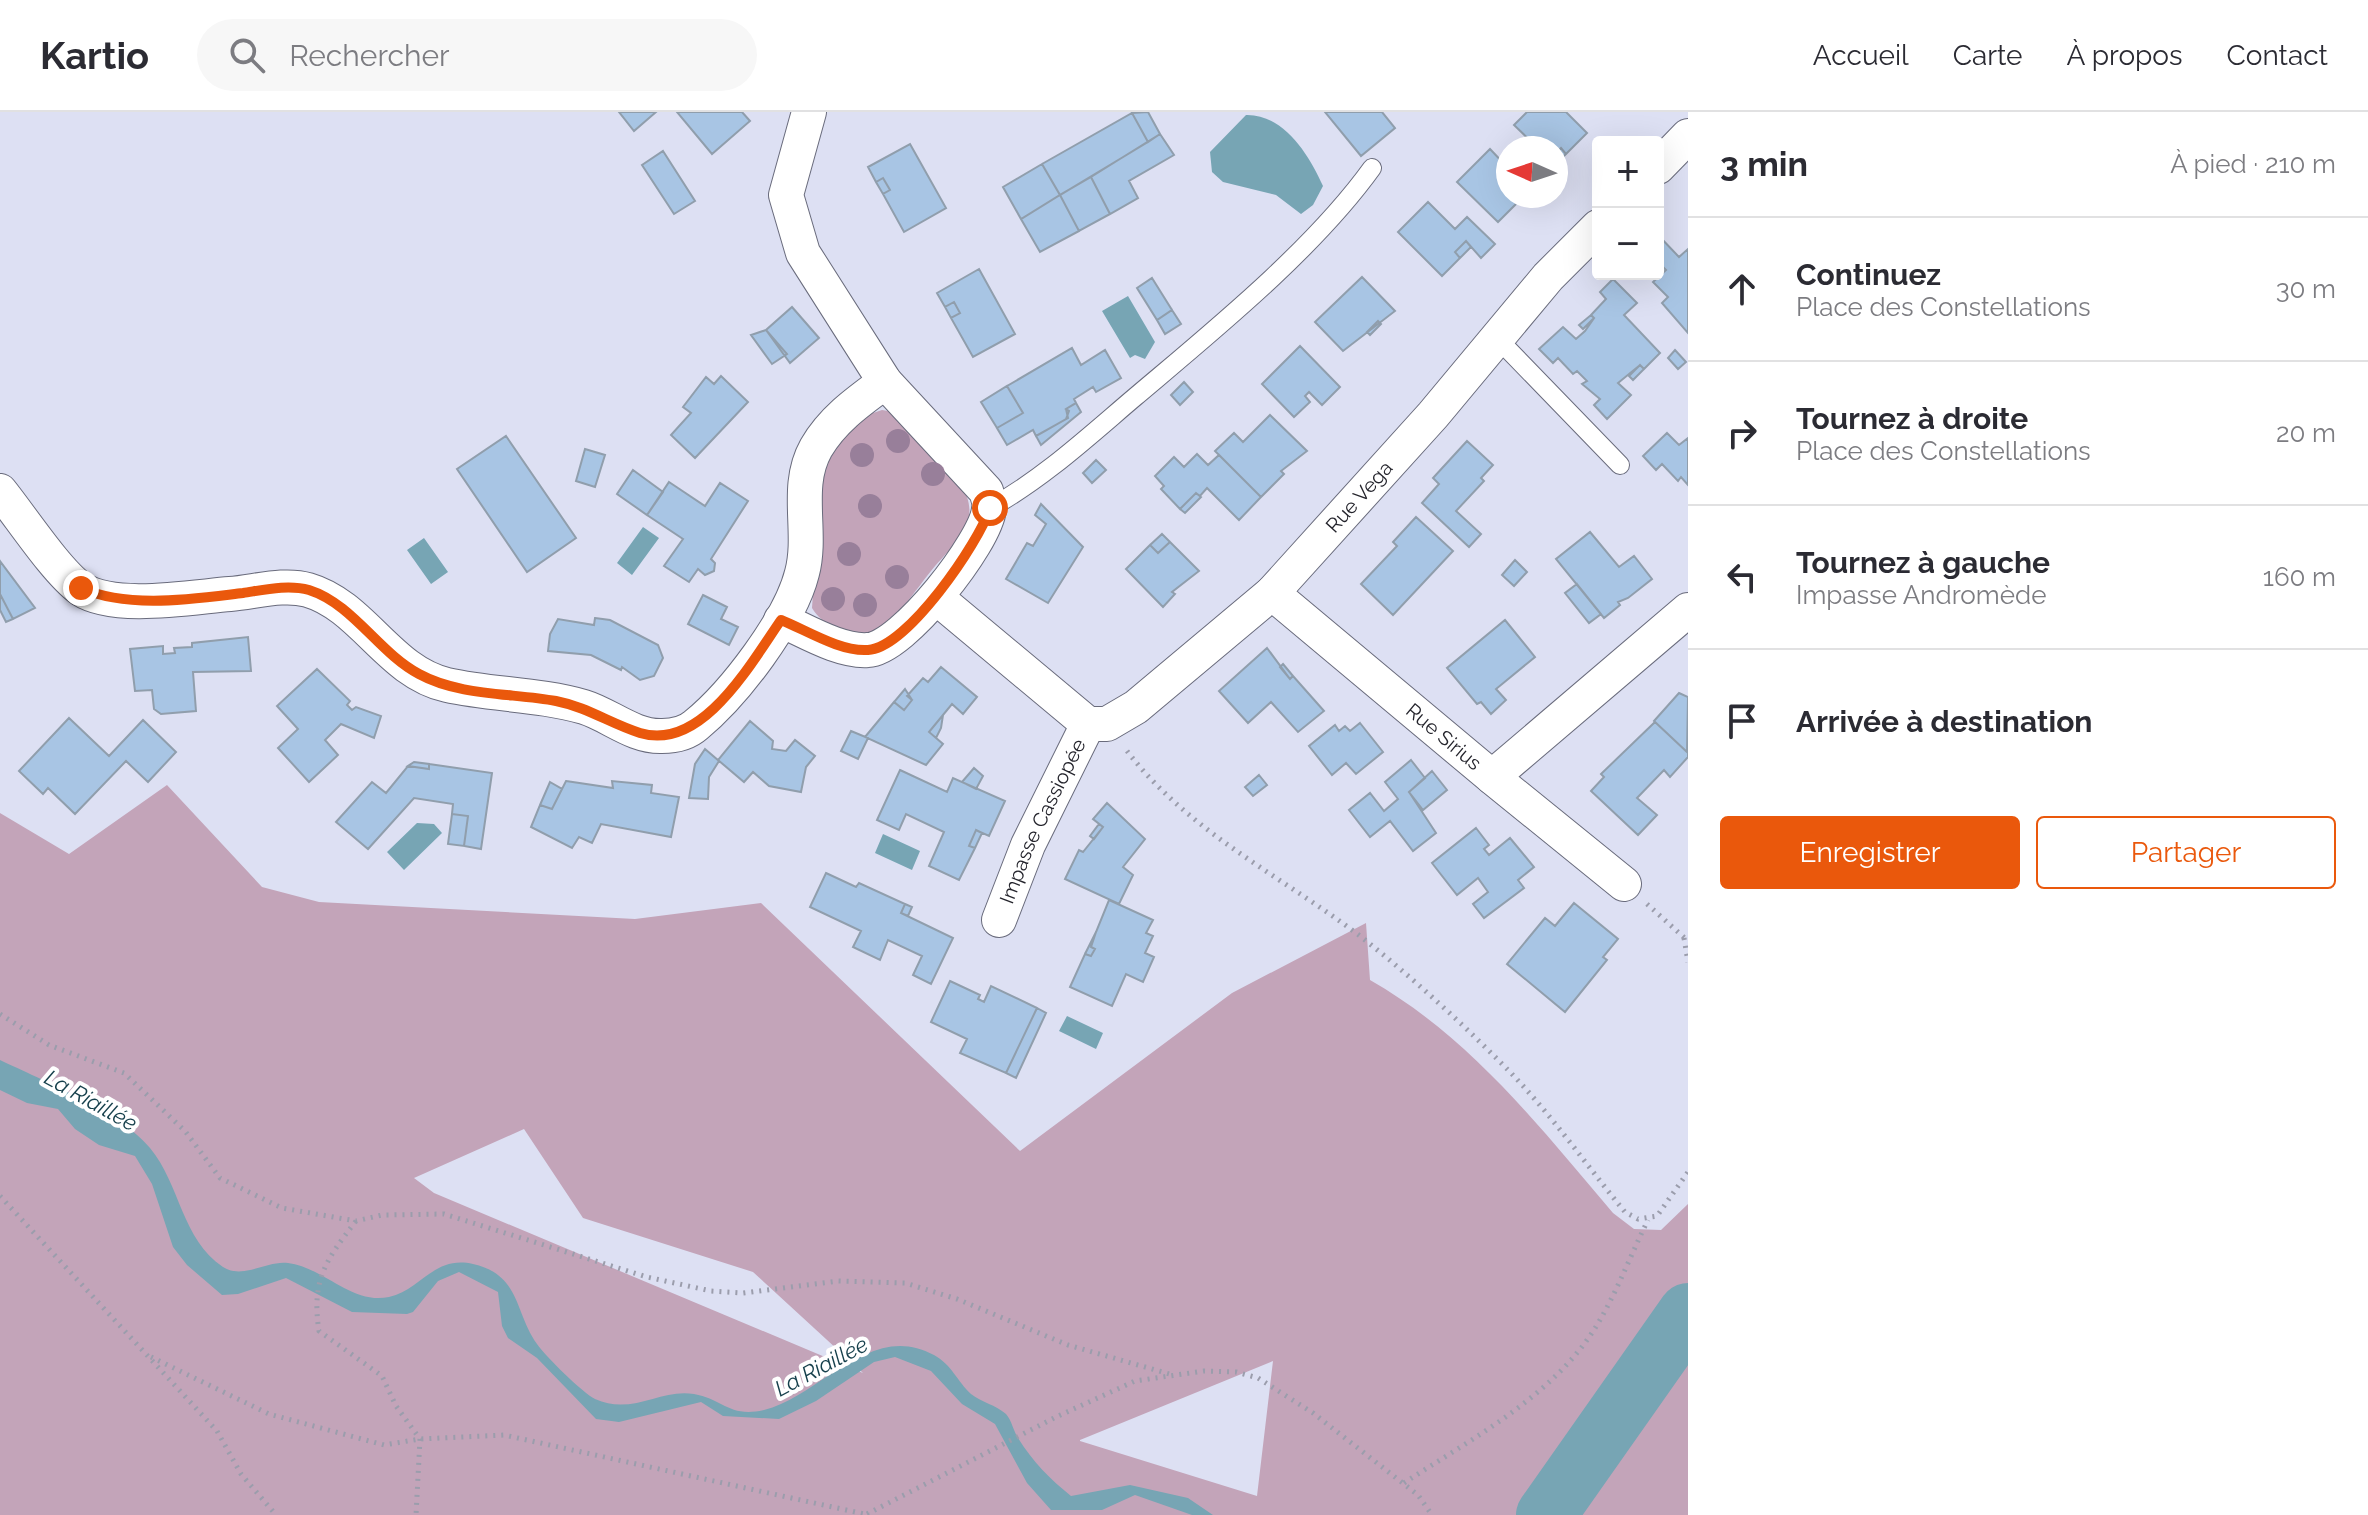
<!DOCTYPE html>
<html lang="fr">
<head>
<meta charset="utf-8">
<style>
	:root { --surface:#fff; --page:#f7f7f7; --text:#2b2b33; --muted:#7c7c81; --line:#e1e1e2; --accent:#ea580c }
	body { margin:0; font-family:Raleway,sans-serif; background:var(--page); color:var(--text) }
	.controls { position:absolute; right:24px; top:24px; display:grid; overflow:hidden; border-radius:8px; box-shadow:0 8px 32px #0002 }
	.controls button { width:72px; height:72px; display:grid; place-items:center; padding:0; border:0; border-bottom:2px solid var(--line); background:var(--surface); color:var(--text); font:40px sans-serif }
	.compass { position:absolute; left:1496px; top:24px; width:72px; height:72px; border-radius:50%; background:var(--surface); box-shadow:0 8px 32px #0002; rotate:273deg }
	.stop { position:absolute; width:24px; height:24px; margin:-18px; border:6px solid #ea580c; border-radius:50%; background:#fff }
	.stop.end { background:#ea580c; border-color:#fff; box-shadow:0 2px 8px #0008 }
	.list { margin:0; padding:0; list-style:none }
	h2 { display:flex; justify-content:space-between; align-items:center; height:104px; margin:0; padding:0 32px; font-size:34px }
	h2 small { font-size:26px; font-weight:400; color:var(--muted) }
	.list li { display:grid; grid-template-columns:52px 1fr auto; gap:24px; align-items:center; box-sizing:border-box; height:144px; padding:0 32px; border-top:2px solid var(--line) }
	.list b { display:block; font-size:30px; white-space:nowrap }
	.list p { margin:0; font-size:26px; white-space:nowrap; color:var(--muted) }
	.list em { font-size:26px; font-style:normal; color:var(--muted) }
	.actions { display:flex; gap:16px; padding:24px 32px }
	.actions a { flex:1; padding:18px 0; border:2px solid var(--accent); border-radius:8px; text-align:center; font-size:28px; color:var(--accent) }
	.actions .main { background:var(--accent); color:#fff }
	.icon { flex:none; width:44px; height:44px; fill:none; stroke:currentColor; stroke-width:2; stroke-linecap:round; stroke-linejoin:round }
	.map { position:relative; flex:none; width:1688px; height:1403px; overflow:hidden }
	header { display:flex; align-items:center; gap:48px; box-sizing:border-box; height:112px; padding:0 40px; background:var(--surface); border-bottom:2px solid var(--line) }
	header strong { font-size:38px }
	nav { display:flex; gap:44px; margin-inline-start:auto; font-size:28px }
	.search { width:560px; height:72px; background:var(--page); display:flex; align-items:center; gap:20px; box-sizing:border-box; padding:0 28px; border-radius:44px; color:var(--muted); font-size:30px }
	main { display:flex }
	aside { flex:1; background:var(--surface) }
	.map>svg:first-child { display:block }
</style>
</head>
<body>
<header>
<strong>Kartio</strong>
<div class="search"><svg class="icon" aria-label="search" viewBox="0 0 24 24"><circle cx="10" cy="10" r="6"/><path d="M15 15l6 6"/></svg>Rechercher</div>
<nav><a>Accueil</a><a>Carte</a><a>À propos</a><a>Contact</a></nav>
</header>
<main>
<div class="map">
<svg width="1688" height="1403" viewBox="0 0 1688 1403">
	<rect width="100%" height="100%" fill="#dde0f3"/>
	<path fill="#c3a4b9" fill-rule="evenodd" d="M882 298 900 301 962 372C967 383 972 396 968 408 963 427 943 444 931 459 908 487 878 542 835 516 825 510 818 506 812 496L822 344 864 304Z
		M167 673 262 775 319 790 635 807 761 791 1020 1039 1232 881 1366 811 1370 868C1470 925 1539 1014 1613 1101L1634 1117 1661 1118 1688 1092V1403H0V701L69 742ZM524 1017 583 1106 753 1160 863 1261 434 1081 414 1066ZM1273 1249 1257 1384 1080 1329V1328Z"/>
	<path fill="#77a5b4" d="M1246 3C1284 2 1309 43 1323 74L1313 93 1301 102 1276 83 1223 70 1212 60 1210 40Z
		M1128 184 1155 230 1145 247 1135 243 1130 246 1102 199Z
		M643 415 659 426 632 463 617 451Z
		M424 426 448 460 431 472 407 438Z
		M417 711 434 712 442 721 404 758 387 740Z
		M883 722 920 739 912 758 875 741Z
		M1067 904 1103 921 1096 937 1059 919Z
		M0 948C42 968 122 1001 150 1036 180 1072 182 1128 223 1155 243 1168 267 1148 288 1151 323 1155 352 1193 389 1185 421 1178 434 1143 473 1152 521 1163 514 1200 537 1232 545 1244 583 1281 595 1287 632 1304 661 1276 694 1282 723 1287 729 1306 764 1298 820 1284 871 1208 934 1243 952 1253 957 1269 971 1282 981 1290 996 1293 1006 1302 1012 1309 1013 1318 1018 1326 1033 1350 1050 1367 1071 1384L1130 1373 1188 1386 1213 1403H1192L1135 1383 1102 1398H1051L1027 1371 995 1312 962 1292 931 1259 895 1245 874 1250 816 1289 779 1307 723 1304 701 1290 619 1310 596 1307 537 1246 508 1226 502 1214 498 1180 459 1160 438 1169 413 1200 407 1202 352 1200 286 1166 238 1182 222 1183 187 1153 173 1135 152 1072 135 1044 99 1033 75 1017 58 997 27 991 0 978Z"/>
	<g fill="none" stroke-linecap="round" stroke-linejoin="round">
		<path stroke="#77a5b4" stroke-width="60" d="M1546 1403 1688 1201"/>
	</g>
	<path fill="#a8c5e4" stroke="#909eac" stroke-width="2" d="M619 0H656L634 19Z
		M677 0H742L750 9 712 42Z
		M1148 0 1160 22 1148 30 1132 1Z
		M1325 0H1382L1395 16 1361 44Z
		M1527 0H1566L1587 21 1566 42 1561 36 1556 41V36H1538L1514 13Z
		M1132 1 1148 30 1060 83 1042 52Z
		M1160 22 1174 43 1129 69 1138 86 1110 102 1091 65Z
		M910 32 946 96 904 120 883 82 890 78 883 66 876 70 868 55Z
		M1561 36 1566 42 1556 52V41Z
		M1490 37 1508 56V84L1519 89 1498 110 1457 70Z
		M663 39 695 89 674 102 642 53Z
		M1042 52 1060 83 1021 107 1003 75Z
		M1091 65 1110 102 1079 119 1060 83Z
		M883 66 890 78 883 82 876 70Z
		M1060 83 1079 119 1040 140 1021 107Z
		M1428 90 1455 117 1467 105 1495 132 1481 146 1466 129 1455 140 1460 146 1442 164 1398 120Z
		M1658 123 1679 145 1688 137V221L1662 191 1668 185 1653 170 1666 158 1658 150Z
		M1466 129 1471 135 1460 146 1455 140Z
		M979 157 1015 222 973 245 951 206 960 201 954 190 945 195 937 181Z
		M1362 165 1395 199 1343 239 1315 210Z
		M1152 166 1172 198 1157 208 1137 176Z
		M1613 167 1637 191 1624 203 1660 241 1644 257 1640 253 1618 271 1631 283 1607 307 1594 293 1600 287 1582 272 1587 269 1577 259 1573 262 1558 246 1553 251 1539 237 1563 215 1576 227 1585 219 1594 206 1591 203 1606 187 1600 180Z
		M954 190 960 201 951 206 945 195Z
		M792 195 819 226 790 251 766 218Z
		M1172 198 1181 212 1165 222 1157 208Z
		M1591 203 1594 206 1583 217 1579 213Z
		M1378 209 1381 212 1370 223 1367 220Z
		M766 218 787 242 772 252 751 223Z
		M1300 234 1340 275 1322 293 1309 280 1305 284 1310 290 1294 305 1262 272Z
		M1072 236 1081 253 1105 238 1121 266 1096 280 1093 275 1074 287 1076 291 1066 297 1069 299 1066 307 1036 324 1033 318 1007 333 997 316 1023 301 1007 274Z
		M1675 238 1686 250 1678 257 1668 246Z
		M1640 253 1644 257 1633 268 1629 264Z
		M721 264 748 290 695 346 671 323 691 301 683 295 706 265 714 272Z
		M1184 270 1193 280 1180 293 1171 283Z
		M1007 274 1023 301 997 316 981 290Z
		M1076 291 1081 300 1041 333 1036 324 1068 306 1066 297Z
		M1270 303 1307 339 1281 359 1284 362 1261 385 1215 339 1234 321 1243 330Z
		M1667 321 1679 333 1688 326V373L1681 365 1678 369 1662 352 1656 358 1643 344Z
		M506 324 576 426 527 460 457 357Z
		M1467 329 1493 353 1481 366 1484 369 1456 399 1481 422 1469 435 1422 391 1439 372 1433 366Z
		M585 337 605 343 595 375 576 369Z
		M1197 342 1208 353 1219 343 1261 385 1239 408 1207 376 1200 384 1196 381 1180 397 1161 377 1164 374 1155 364 1174 345 1184 355Z
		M1096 348 1106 358 1092 371 1083 361Z
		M633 358 663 380 647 403 617 382Z
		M669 370 705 394 720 371 748 389 711 447 715 451 714 459 705 463 698 457 689 470 664 454 683 427 647 403Z
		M1196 381 1201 385 1185 401 1180 397Z
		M1041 392 1083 435 1048 491 1006 467 1027 431 1033 434 1046 412 1035 403Z
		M1416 405 1453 439 1393 503 1361 472 1397 434 1393 430Z
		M1590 420 1619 455 1634 444 1652 467 1628 486 1618 490 1620 493 1604 506 1556 447Z
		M1162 422 1170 430 1158 441 1150 433Z
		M1170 430 1199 459 1172 480 1175 482 1163 495 1126 457 1150 433 1158 441Z
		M1515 448 1527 460 1514 474 1502 463Z
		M0 449 35 496 13 507 0 482Z
		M1577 472 1601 502 1589 511 1565 481Z
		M0 482 13 507 6 510 0 498Z
		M703 483 727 495 721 507 738 515 729 533 688 512Z
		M595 506 610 508 658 533 663 546 654 564 640 568 622 555 621 558 591 543 548 539 550 522 558 507 594 513Z
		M1505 508 1535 545 1496 577 1506 588 1491 602 1481 590 1477 592 1447 556Z
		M248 525 251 559 193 560 196 599 161 602 154 597 152 578 135 579 130 537 163 534V542L175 541 174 536 192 535V531Z
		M1267 536 1290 567 1293 564 1324 599 1298 620 1271 590 1248 611 1219 579Z
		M1283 552 1293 564 1290 567 1280 555Z
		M941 555 977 585 963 602 952 592 929 620 943 632 926 653 865 625 894 590 904 598 912 588 907 584 923 566 928 570Z
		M317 557 350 589 347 593 352 598 356 595 381 604 374 626 341 612 325 628 338 643 309 670 278 636 298 617 277 594Z
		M905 577 912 588 904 598 894 590Z
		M1679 581 1688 585 1687 640 1654 609Z
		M943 603 941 616 936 626 929 620Z
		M69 606 109 644 143 608 176 640 148 670 126 649 75 702 48 676 43 682 19 659Z
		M750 609 773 629 772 637 786 639 795 628 815 644 806 655 801 680 769 674 753 660 744 670 718 648Z
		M1655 610 1688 641V645L1670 665 1664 658 1637 686 1657 703 1638 723 1591 679 1604 665 1601 662Z
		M1360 611 1383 640 1356 662 1346 651 1332 663 1309 634 1335 613 1339 619 1345 614 1350 619Z
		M851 619 868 626 858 647 841 639Z
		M705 637 719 649 709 665 708 687 689 686 695 652Z
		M1411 648 1425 666 1409 680 1436 721 1413 739 1390 709 1370 725 1349 698 1370 681 1384 699 1398 687 1385 670Z
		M414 650 429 652V657L408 654Z
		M429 652 492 661 481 737 464 734 468 704 452 702 453 692 414 686 368 737 336 710 372 670 386 681 408 654 429 657Z
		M974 656 983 664 976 677 962 670Z
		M900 658 947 680 953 666 1005 689 989 724 976 718 969 734 975 736 959 768 929 754 944 720 906 702 899 718 877 708Z
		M1432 659 1447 678 1423 698 1409 680Z
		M1259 663 1267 673 1253 684 1245 675Z
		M566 669 613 676 612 669 652 673 651 681 679 685 671 725 601 712 592 731 579 725 572 736 531 715 540 693 552 697Z
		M550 670 562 677 552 697 540 693Z
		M1107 691 1145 727 1123 755 1133 763 1119 792 1065 767 1079 738 1083 740 1103 715 1093 707Z
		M452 702 468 704 464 734 448 732Z
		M1099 712 1103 715 1094 727 1090 724Z
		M1476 716 1489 733 1484 737 1489 743 1510 726 1534 755 1518 768 1524 776 1484 806 1473 792 1488 780 1478 766 1457 783 1432 751Z
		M976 718 982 721 975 736 969 734Z
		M826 761 856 775 859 771 905 792 901 801 953 826 931 872 913 863 922 844 888 828 880 848 853 835 861 819 810 795Z
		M1109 788 1153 808 1146 821 1153 824 1145 841 1154 845 1143 870 1126 862 1112 894 1070 875 1085 842 1091 844 1095 837 1091 835 1096 820Z
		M1574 791 1618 827 1603 845 1607 848 1565 900 1507 852 1545 806 1555 814Z
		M905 792 912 795 908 804 901 801Z
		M1096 820 1091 835 1095 837 1091 844 1085 842Z
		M950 869 980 883 978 887 984 890 991 874 1037 896 1006 961 960 941 967 927 931 910Z
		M1037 896 1046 901 1016 966 1006 961Z"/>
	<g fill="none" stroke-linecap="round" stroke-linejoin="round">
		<g stroke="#696b7c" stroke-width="20">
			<path id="service" d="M1496 225 1620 353
				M990 396C1044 366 1089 324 1135 285 1213 219 1313 138 1372 56"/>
		</g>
		<g stroke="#696b7c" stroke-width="36">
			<g id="minor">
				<path d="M1658 55 1688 24"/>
				<path d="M0 379C21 405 56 459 81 477 114 499 192 485 230 482 255 480 284 471 308 478 363 494 389 560 447 573 492 583 539 582 584 595 610 603 633 625 662 624 674 624 687 621 696 613 734 582 790 509 802 461 813 420 794 375 816 336 833 307 859 289 885 270"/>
				<path id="s1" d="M1272 481 1492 665 1688 498"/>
				<path d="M937 486 1088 612"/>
				<path d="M781 508C806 519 840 540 868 538 902 537 986 430 989 397 990 392 988 385 986 379L885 270 803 141 786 83 809 0"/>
				<path id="s2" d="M1088 612H1107L1136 595 1272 481 1433 303 1548 165 1598 115"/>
				<path d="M1492 665 1624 772"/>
				<path id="s3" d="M999 808 1028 733 1088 612"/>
			</g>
		</g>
		<path stroke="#9b9dac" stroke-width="5" stroke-dasharray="2 6" stroke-linecap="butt" d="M1127 639C1189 720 1281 764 1360 824 1412 865 1463 912 1509 959 1551 1002 1587 1054 1625 1100L1638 1107 1657 1104 1688 1060
			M1647 792 1688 829
			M1684 826 1688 850
			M0 902 49 933 124 961 185 1019 220 1066 282 1096 356 1109 382 1103 444 1102 647 1165 711 1179 743 1181 838 1169 905 1171 957 1187 1068 1233 1173 1263
			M0 1084 217 1319 241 1362 276 1403
			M356 1109C326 1148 311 1168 319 1219L382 1264 396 1294 420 1327 416 1403
			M151 1245 269 1302 384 1333 420 1327 504 1323 869 1403
			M1404 1371C1471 1327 1554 1284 1597 1213 1617 1180 1631 1142 1648 1108
			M867 1402 1056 1305 1135 1269 1204 1259 1236 1260 1258 1266 1313 1301 1418 1383 1432 1403"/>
		<use href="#service" stroke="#fff" stroke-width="18"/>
		<use href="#minor" stroke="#fff" stroke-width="34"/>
	</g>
	<g fill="#987f9a">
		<circle cx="898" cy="329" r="12"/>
		<circle cx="862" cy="343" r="12"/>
		<circle cx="933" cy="362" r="12"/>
		<circle cx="870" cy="394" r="12"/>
		<circle cx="849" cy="442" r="12"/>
		<circle cx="897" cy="465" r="12"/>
		<circle cx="833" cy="487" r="12"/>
		<circle cx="865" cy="493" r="12"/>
	</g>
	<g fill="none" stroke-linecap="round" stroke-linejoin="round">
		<path stroke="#ea580c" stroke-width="10" d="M81 476C128 497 192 487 243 481 263 478 288 472 309 478 353 492 379 541 419 562 459 584 512 581 556 589 587 595 611 612 640 621 702 640 751 551 781 508 806 518 840 540 868 538 907 536 979 431 990 396"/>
	</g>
	<g text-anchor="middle" stroke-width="8" stroke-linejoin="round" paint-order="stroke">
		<g font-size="20" fill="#24242c" stroke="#fff">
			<text dy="7" stroke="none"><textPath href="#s2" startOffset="360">Rue Vega</textPath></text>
			<text dy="7" stroke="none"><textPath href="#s1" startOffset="224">Rue Sirius</textPath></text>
			<text dy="7" stroke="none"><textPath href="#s3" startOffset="108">Impasse Cassiopée</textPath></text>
		</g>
		<g font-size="22" font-style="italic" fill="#153f4b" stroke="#fff">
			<text transform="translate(91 988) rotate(29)" y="8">La Riaillée</text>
			<text transform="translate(821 1254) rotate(-28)" y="8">La Riaillée</text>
		</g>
	</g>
</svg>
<div class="controls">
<button>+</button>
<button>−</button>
</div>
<svg class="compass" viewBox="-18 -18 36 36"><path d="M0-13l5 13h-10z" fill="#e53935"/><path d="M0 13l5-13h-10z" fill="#7c7c81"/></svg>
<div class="stop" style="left:990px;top:396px"></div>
<div class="stop end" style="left:81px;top:476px"></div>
</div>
<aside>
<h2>3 min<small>À pied · 210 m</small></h2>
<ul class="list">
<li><svg class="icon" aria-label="ahead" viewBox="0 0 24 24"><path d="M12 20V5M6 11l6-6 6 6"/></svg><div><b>Continuez</b><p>Place des Constellations</p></div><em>30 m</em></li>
<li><svg class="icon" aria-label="right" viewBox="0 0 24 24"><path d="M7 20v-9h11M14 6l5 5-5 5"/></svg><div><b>Tournez à droite</b><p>Place des Constellations</p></div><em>20 m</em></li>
<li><svg class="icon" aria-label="left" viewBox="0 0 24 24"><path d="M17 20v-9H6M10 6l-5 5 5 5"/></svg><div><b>Tournez à gauche</b><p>Impasse Andromède</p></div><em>160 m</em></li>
<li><svg class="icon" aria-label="arrive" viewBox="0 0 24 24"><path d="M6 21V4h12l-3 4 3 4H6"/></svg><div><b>Arrivée à destination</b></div></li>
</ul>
<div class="actions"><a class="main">Enregistrer</a><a>Partager</a></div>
</aside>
</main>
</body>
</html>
